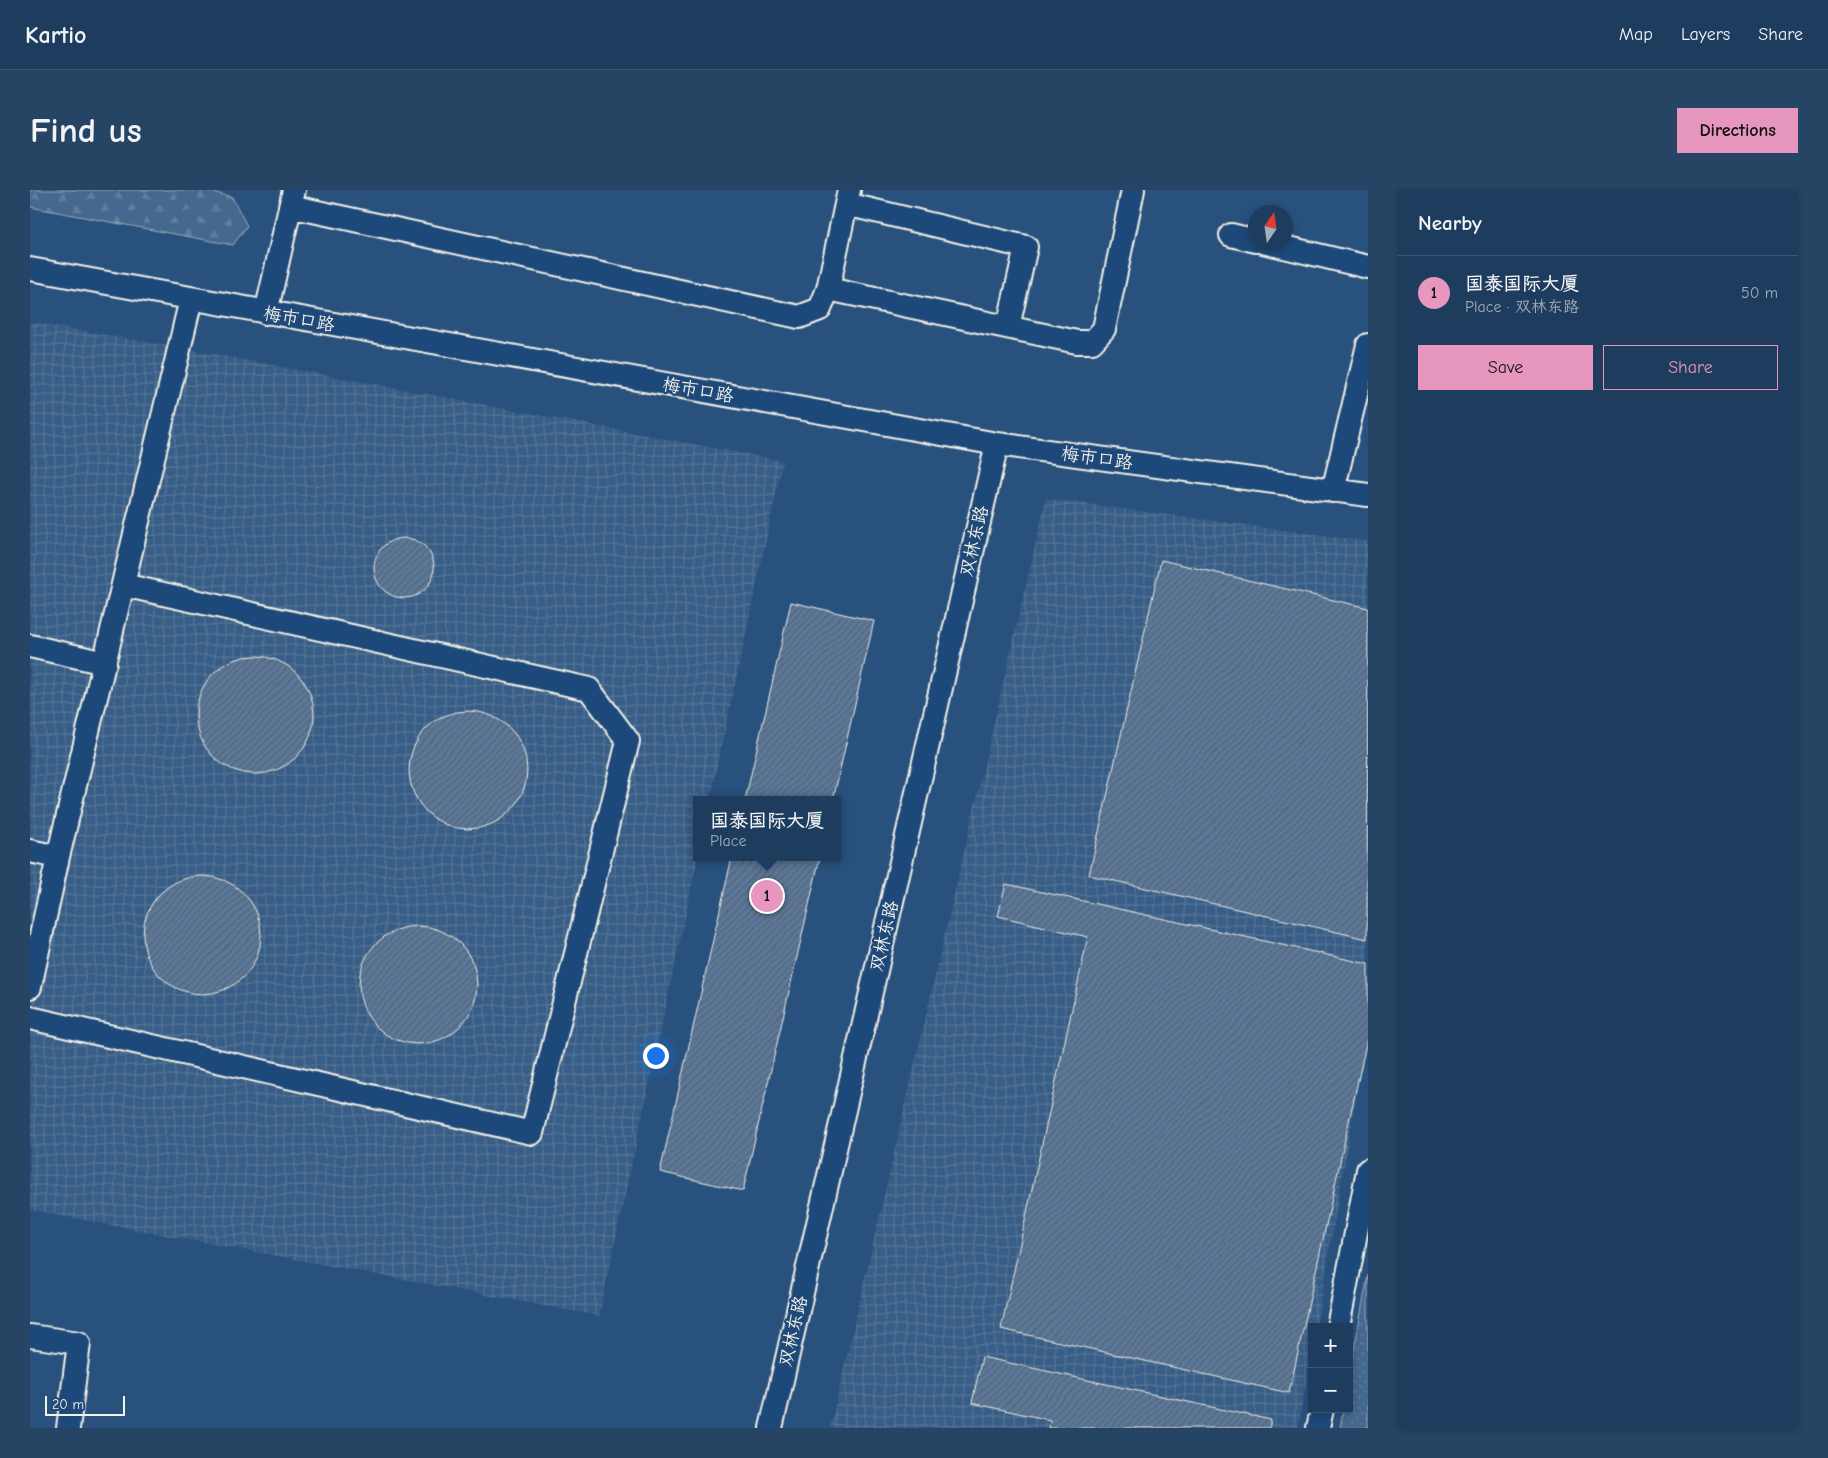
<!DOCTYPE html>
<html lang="en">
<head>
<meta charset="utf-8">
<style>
	:root { --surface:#1e3d5e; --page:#264464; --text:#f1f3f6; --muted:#a1aebc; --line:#3c5673; --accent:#e797bd }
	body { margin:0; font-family:"Comic Neue","LXGW WenKai TC",sans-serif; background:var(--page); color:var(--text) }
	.controls { position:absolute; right:15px; bottom:15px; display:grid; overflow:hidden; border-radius:0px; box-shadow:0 2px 8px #0003 }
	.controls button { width:45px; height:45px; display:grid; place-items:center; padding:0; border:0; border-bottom:1px solid var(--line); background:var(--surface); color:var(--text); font:25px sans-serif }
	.compass { position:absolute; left:1218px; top:15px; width:45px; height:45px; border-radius:50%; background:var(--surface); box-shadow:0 2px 8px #0003; rotate:13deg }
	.scale { position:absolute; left:15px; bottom:12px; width:80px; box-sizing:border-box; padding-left:5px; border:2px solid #f4f1e8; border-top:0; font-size:14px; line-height:18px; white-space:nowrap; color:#f4f1e8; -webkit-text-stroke:4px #1f4a7a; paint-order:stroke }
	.you { position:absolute; left:625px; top:865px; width:18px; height:18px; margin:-12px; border:4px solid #fff; border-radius:50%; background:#1a73e8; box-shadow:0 0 0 8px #1a73e833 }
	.badge { display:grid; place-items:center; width:32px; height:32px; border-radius:50%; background:var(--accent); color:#111; font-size:16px; font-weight:700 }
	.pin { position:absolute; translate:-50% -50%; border:2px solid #fff; box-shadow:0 1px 5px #0006 }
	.popup { position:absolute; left:663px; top:606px; width:148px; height:65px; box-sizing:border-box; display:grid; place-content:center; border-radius:0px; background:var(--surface); filter:drop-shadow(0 1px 4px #0005); font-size:16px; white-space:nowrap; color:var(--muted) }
	.popup b { font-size:19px; color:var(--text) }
	.popup::after { content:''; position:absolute; left:50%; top:100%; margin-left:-10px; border:10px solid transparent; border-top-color:var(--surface) }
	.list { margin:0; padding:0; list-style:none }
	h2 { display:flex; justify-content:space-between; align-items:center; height:65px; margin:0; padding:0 20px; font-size:21px }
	h2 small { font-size:16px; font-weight:400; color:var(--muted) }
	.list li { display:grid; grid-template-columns:32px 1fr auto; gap:15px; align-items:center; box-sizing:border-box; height:75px; padding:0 20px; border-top:1px solid var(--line) }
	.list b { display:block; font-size:19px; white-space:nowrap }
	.list p { margin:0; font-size:16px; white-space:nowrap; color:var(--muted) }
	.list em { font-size:16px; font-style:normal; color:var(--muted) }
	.actions { display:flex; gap:10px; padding:15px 20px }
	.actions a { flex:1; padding:11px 0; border:1px solid var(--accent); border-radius:0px; text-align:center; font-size:18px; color:var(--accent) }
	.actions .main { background:var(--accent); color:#111 }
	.map { position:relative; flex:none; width:1338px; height:1238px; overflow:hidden; border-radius:0px }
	header { display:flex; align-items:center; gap:30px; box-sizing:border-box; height:70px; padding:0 25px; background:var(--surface); border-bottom:1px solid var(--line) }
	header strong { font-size:24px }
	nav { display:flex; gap:28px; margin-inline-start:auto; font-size:18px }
	.intro { display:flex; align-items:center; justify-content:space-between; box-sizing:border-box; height:120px; padding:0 30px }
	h1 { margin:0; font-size:35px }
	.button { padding:12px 22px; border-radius:0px; background:var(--accent); color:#111; font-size:18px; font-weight:700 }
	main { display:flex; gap:30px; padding:0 30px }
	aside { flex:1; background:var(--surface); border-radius:0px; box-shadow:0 2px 8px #0003 }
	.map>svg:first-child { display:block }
</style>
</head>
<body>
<header>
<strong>Kartio</strong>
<nav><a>Map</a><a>Layers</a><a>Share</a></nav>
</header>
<div class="intro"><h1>Find us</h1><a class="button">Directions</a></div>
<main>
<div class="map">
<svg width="1338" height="1238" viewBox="0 0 1338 1238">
	<defs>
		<pattern id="industrial-grid" width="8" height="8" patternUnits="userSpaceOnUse" patternTransform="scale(1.25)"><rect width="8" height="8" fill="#375d86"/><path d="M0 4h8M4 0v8" fill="none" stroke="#557597"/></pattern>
		<pattern id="forest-firs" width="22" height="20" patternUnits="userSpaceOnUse" patternTransform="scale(1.25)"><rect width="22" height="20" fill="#45688e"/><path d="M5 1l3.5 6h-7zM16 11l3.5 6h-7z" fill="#607e9e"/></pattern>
		<pattern id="park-dots" width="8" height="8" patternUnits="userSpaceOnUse" patternTransform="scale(1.25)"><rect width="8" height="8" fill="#45688e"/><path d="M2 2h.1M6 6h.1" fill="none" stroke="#607e9e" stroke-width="1.8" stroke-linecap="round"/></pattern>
		<pattern id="building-hatch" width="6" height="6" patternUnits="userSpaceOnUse" patternTransform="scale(1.25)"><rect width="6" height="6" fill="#5b7899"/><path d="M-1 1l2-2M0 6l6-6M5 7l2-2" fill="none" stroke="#536274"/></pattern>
	</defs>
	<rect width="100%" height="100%" fill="#28517e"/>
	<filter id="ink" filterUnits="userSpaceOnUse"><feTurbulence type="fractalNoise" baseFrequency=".02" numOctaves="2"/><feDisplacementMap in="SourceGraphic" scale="10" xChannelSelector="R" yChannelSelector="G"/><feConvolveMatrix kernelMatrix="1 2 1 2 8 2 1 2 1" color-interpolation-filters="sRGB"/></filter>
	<g filter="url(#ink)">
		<path fill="url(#industrial-grid)" d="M0 132 157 159 753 271 680 610H667L668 667 569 1126 0 1020Z
			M1016 309 1338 351V838L1286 1137H1282V1158L1268 1238H800Z"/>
		<path fill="url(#forest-firs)" stroke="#9cacbb" d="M0 0H174L202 7 217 36 203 55 0 17Z"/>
		<path fill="url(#park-dots)" stroke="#9cacbb" d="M1338 1085V1238H1310L1313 1219H1319V1187Z"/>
		<path fill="url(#building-hatch)" stroke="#f4f1e8" d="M344 378a30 30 0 1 1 60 0a30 30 0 1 1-60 0Z
			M1131 370 1338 418 1337 749 1059 685Z
			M761 412 844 431 803 610H715Z
			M166 525a59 59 0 1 1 118 0a59 59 0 1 1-118 0Z
			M379 580a59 59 0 1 1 118 0a59 59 0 1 1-118 0Z
			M702 667H790L713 1001 630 982Z
			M113 745a59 59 0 1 1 118 0a59 59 0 1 1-118 0Z
			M976 694 1338 774V845L1259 1203 971 1139 1058 747 968 726Z
			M329 795a59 59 0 1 1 118 0a59 59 0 1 1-118 0Z
			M952 1167 1241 1230 1239 1238H1019L1020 1230 942 1213Z"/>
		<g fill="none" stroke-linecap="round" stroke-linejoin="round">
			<g stroke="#f4f1e8" stroke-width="26">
				<path id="minor" d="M816 14 996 57 978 137
					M260 16 769 127 790 119 798 99 819 0
					M1201 45 1226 51
					M1233 52 1338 77
					M0 79 967 254 1338 305
					M798 99 1047 152H1062L1074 139 1103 0
					M236 123 264 0
					M1303 301 1338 155
					M0 456 75 473
					M0 661 28 667 161 109
					M0 797 28 667
					M0 828 502 943 598 551 559 499 93 395
					M1308 1137 1338 980
					M0 1146 49 1153 38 1238
					M741 1238 967 254
					M1288 1238 1292 1219"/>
			</g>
			<use href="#minor" stroke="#1f4a7a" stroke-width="22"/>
		</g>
	</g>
	<g text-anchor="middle" stroke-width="4.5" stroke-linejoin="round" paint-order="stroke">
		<g font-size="18" fill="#f4f1e8" stroke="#1f4a7a">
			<text transform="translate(269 129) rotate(10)" y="6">梅市口路</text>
			<text transform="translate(668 200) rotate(10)" y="6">梅市口路</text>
			<text transform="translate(1067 268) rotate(8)" y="6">梅市口路</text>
			<text transform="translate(944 351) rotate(-77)" y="6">双林东路</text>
			<text transform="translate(854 746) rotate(-77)" y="6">双林东路</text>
			<text transform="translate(763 1141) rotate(-77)" y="6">双林东路</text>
		</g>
	</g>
</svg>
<div class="controls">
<button>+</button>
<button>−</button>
</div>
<svg class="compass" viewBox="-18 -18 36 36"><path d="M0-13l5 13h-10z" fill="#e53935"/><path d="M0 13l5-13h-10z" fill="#a1aebc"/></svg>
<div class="scale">20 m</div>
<div class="you"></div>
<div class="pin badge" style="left:737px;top:706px">1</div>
<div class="popup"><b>国泰国际大厦</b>Place</div>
</div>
<aside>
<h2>Nearby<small></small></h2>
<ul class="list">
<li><span class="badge">1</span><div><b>国泰国际大厦</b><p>Place · 双林东路</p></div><em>50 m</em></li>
</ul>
<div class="actions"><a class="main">Save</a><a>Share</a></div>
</aside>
</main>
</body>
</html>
